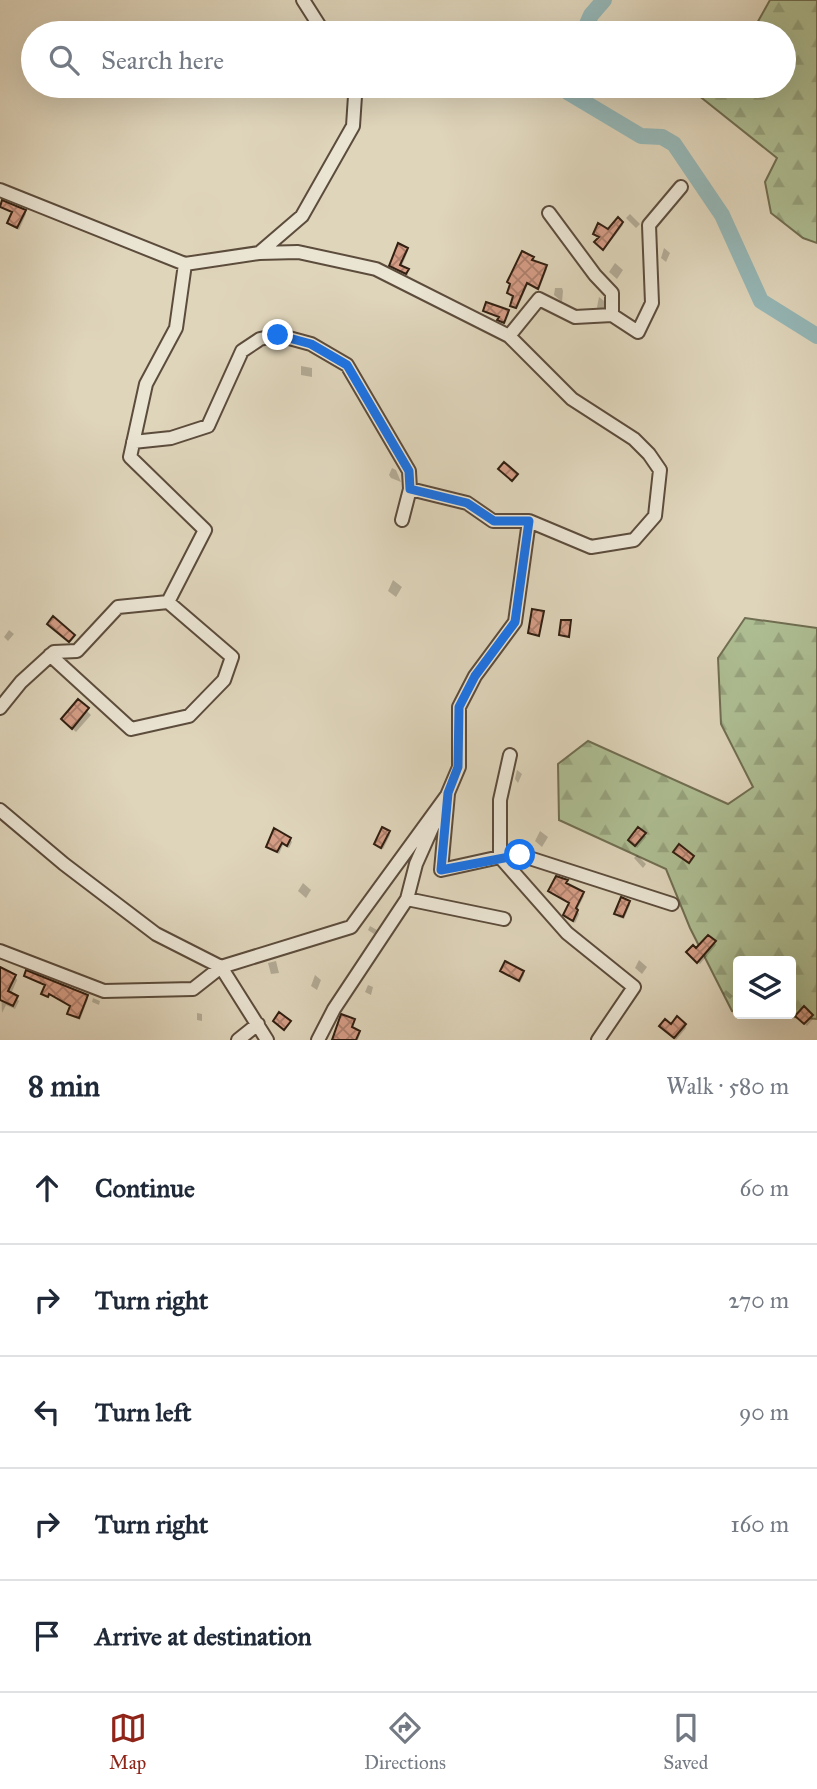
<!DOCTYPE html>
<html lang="en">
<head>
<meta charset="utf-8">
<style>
	:root { --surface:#fff; --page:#f2f2f3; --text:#1f2937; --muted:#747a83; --line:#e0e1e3; --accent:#8f2418 }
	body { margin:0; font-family:"IM FELL Great Primer",serif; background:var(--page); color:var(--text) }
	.controls { position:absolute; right:21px; bottom:21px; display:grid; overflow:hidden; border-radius:7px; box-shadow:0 7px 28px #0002 }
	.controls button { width:63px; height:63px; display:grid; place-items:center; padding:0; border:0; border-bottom:2px solid var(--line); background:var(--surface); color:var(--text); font:35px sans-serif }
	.stop { position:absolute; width:21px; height:21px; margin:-16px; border:5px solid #1a73e8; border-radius:50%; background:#fff }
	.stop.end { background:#1a73e8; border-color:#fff; box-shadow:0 2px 7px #0008 }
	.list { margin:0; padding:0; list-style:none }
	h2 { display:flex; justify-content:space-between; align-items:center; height:91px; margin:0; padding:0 28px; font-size:30px }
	h2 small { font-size:23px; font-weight:400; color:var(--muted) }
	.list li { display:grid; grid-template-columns:46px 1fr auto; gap:21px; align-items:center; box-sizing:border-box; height:112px; padding:0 28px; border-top:2px solid var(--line) }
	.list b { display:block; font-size:26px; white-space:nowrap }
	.list em { font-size:23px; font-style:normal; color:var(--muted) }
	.icon { flex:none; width:38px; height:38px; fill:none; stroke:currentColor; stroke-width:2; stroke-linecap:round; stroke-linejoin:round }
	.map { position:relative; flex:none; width:817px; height:1040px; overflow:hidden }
	.search { position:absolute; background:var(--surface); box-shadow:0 7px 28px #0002; left:21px; right:21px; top:21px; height:77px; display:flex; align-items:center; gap:18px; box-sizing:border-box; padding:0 24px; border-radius:38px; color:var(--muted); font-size:26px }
	.sheet { height:651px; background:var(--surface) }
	nav { display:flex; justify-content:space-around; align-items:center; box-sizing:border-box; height:98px; border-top:2px solid var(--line); background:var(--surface); font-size:19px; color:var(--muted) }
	nav a { display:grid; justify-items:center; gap:4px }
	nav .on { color:var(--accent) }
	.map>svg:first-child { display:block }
</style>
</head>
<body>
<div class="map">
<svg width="817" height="1040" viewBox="0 0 817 1040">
	<defs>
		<pattern id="forest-firs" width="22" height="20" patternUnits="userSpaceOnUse" patternTransform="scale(1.75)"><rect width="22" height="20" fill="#aebe93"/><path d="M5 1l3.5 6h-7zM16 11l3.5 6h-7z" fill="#96a37e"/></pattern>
		<pattern id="building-cross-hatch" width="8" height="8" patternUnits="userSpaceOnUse" patternTransform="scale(1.75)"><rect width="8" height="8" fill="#d59d86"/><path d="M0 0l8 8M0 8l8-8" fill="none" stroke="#ad7f6c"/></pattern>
	</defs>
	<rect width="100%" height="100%" fill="#dfd5bb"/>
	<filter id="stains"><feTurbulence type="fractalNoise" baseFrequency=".00286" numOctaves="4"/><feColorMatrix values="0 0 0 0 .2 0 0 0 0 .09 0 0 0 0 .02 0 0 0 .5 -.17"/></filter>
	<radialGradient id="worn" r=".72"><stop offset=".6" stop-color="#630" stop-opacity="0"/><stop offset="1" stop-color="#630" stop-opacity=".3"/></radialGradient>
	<path fill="url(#forest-firs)" stroke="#706e52" stroke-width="2" d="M770 0H817V243L803 238 771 213 765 182 777 158 693 91 692 86H784V33H748L752 32Z
		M745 618 817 628V1019L759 1014H791V961H738V1012L732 1011 690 928 666 869 559 820 558 764 588 741 728 804 753 787 721 724 718 658Z"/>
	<path fill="#0003" d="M1 206 25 211 26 214 19 230 9 223 13 213Z
		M630 214 640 224 636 228 626 218Z
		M622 223 623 225 604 250 598 245 601 238 595 234 608 231Z
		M664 248 670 253 666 262 661 258Z
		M407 249 408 251 401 268 407 270 408 276 391 265Z
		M532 258 533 262 547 269 539 290 528 284 517 309 512 306 515 297 509 293Z
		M615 263 623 270 617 279 609 272Z
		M555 288H562L563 291 562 302 554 295Z
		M599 297 604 301V309L598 310 597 307Z
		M485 310 508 312 509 314 505 324 500 322V318Z
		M301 366 312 368V377L301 375Z
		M392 468 396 470 401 482 391 478 389 475Z
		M393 580 402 587 396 597 388 591Z
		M9 630 14 634 8 641 4 637Z
		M78 702 91 715 76 732 63 720Z
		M517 770 522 774 518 783 515 779Z
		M540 831 548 837 542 847 535 841Z
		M388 832 390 835 383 849 377 847 376 844Z
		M644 834 646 837 637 848 630 840Z
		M290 839 292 842 289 848 283 845 279 854 268 847Z
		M637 855 646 864 643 868 634 858Z
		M567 881V886L584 896 577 910 579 914 575 923 565 915 570 904 550 891Z
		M303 883 311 890 306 898 298 891Z
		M628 902 630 905 624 919 618 917 616 914Z
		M370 926 377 930 374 934 368 930Z
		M714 942 716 945 700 964 690 955Z
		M639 960 647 967 642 974 635 968Z
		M276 961 279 973 271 974 268 963Z
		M738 962V974L734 969Z
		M502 971 523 972 524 975 520 983Z
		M0 973 15 976 17 980 11 994 19 1001 15 1009 6 1005 2 1013Z
		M315 975 321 980 317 990 311 986Z
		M26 976 87 996 88 999 80 1020 71 1016 69 1014 71 1007 50 995 49 998 45 997 43 994 46 986Z
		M368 985 373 987 371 995 365 992Z
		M726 990 733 996 730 999 723 993Z
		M93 998 100 1001 99 1005 92 1002Z
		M197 1013 202 1014V1021L197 1020Z
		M812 1016 813 1019 807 1026 799 1019Z
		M353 1021V1029L360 1034 358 1040H330Z
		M685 1025 686 1028 676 1040 663 1029Z"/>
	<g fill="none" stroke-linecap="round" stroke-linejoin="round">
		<path stroke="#95b7b7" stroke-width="16" d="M583 33 591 15 604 0
			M563 86 569 93 641 136 662 137 674 144 722 215 761 301 817 336"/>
	</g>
	<path fill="url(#building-cross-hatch)" stroke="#311f11" stroke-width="2" d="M2 200 26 210 17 228 7 223 12 212 0 207Z
		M618 217 623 222 603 250 594 242 599 237 593 234 598 223 608 229Z
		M398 243 408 248 400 265 409 269 406 274 389 266Z
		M522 251 534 257 532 260 547 265 538 289 527 283 516 308 510 306 513 296 507 293 510 284 507 282Z
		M486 302 509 310 504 323 497 320 499 317 483 311Z
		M504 462 518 474 512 481 498 469Z
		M532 609 544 611 539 636 528 633Z
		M53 616 75 635 69 642 47 624Z
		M561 620H571L569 637 559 635Z
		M78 699 89 708 72 729 61 719Z
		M382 827 390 831 381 848 374 844Z
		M638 827 646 833 635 846 628 840Z
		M274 828 291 838 287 846 282 843 277 852 266 847Z
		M679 844 694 856 689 863 673 852Z
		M556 876 568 880 566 883 584 892 576 908 578 910 573 921 563 915 569 903 548 891Z
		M621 897 630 901 623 917 614 914Z
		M708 935 716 941 697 963 686 952 693 945 696 948Z
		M505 961 524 971 519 981 500 971Z
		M0 967 16 975 8 991 18 996 13 1006 0 1000Z
		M26 970 88 995 79 1018 67 1014 70 1006 49 994 48 997 41 994 45 985 24 976Z
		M804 1006 813 1015 804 1024 795 1016Z
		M279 1012 291 1021 284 1030 273 1021Z
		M341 1014 355 1019 352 1027 360 1031 356 1040H332Z
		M677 1016 686 1024 674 1038 659 1026 665 1019 671 1024Z"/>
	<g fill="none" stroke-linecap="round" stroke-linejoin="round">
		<g stroke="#5c4c3c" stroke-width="16">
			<path id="minor" d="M303 0 324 33
				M0 190 185 264
				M259 253 298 252 376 269 509 336
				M612 315 638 332 652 303 649 225 681 187
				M133 442 171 438 208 426 242 351 260 339 278 335 311 344 347 365 409 471 410 489
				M402 520 410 489 467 503 493 521H529L515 622 475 676 459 707V767L445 800
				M529 521 591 547 634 540 655 516 660 470 649 454 634 439 572 399 509 336 539 299 575 317 612 315V293L595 275 549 213
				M50 655 131 729 189 716 224 680 232 657 168 602
				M0 708 21 682 54 652 77 651 118 607 168 602 205 530 130 457 146 384 176 328 185 264 259 253 302 216 353 126 355 96 352 86
				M510 755 500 800V857L520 855 672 904
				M0 810 64 864 156 934 221 967 267 1040
				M407 899 504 919
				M0 951 104 991 193 989 221 967 351 927 448 794 441 870 500 857 567 933 634 987 598 1040
				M238 1040 258 1024
				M318 1040 334 1009 407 899 416 864 436 819"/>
		</g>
		<use href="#minor" stroke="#eae4d3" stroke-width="12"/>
	</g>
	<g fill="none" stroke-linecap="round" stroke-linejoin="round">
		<path stroke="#1a73e8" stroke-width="9" d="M278 335 311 344 347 365 409 471 410 489 467 503 494 521H529L515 622 475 676 459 707 458 767 448 793 441 870 520 855"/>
	</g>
	<rect width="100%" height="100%" filter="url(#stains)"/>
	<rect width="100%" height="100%" fill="url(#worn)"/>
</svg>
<div class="controls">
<button><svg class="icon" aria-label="layers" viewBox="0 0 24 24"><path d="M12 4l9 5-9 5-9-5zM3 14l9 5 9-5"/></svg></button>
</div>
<div class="stop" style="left:520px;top:855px"></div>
<div class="stop end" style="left:278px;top:335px"></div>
<div class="search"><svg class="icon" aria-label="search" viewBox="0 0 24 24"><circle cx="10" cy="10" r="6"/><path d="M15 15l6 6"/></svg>Search here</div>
</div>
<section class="sheet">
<h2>8 min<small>Walk · 580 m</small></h2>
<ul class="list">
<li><svg class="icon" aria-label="ahead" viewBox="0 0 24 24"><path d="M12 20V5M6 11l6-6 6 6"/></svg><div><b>Continue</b></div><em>60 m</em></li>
<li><svg class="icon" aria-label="right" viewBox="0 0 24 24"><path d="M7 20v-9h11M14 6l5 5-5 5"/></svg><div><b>Turn right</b></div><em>270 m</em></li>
<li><svg class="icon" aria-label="left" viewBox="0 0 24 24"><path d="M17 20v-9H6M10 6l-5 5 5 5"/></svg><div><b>Turn left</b></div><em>90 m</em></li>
<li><svg class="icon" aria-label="right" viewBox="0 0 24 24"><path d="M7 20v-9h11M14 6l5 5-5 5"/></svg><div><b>Turn right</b></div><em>160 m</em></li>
<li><svg class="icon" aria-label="arrive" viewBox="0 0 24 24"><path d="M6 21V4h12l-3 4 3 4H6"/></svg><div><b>Arrive at destination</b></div></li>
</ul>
</section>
<nav>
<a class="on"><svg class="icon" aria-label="map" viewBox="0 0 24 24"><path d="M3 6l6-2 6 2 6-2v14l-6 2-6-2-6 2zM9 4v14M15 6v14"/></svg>Map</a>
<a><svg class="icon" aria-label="directions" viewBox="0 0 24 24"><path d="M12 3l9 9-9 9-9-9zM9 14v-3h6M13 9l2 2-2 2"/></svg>Directions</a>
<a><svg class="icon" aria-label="saved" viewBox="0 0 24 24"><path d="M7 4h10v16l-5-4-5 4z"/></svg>Saved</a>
</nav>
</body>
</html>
